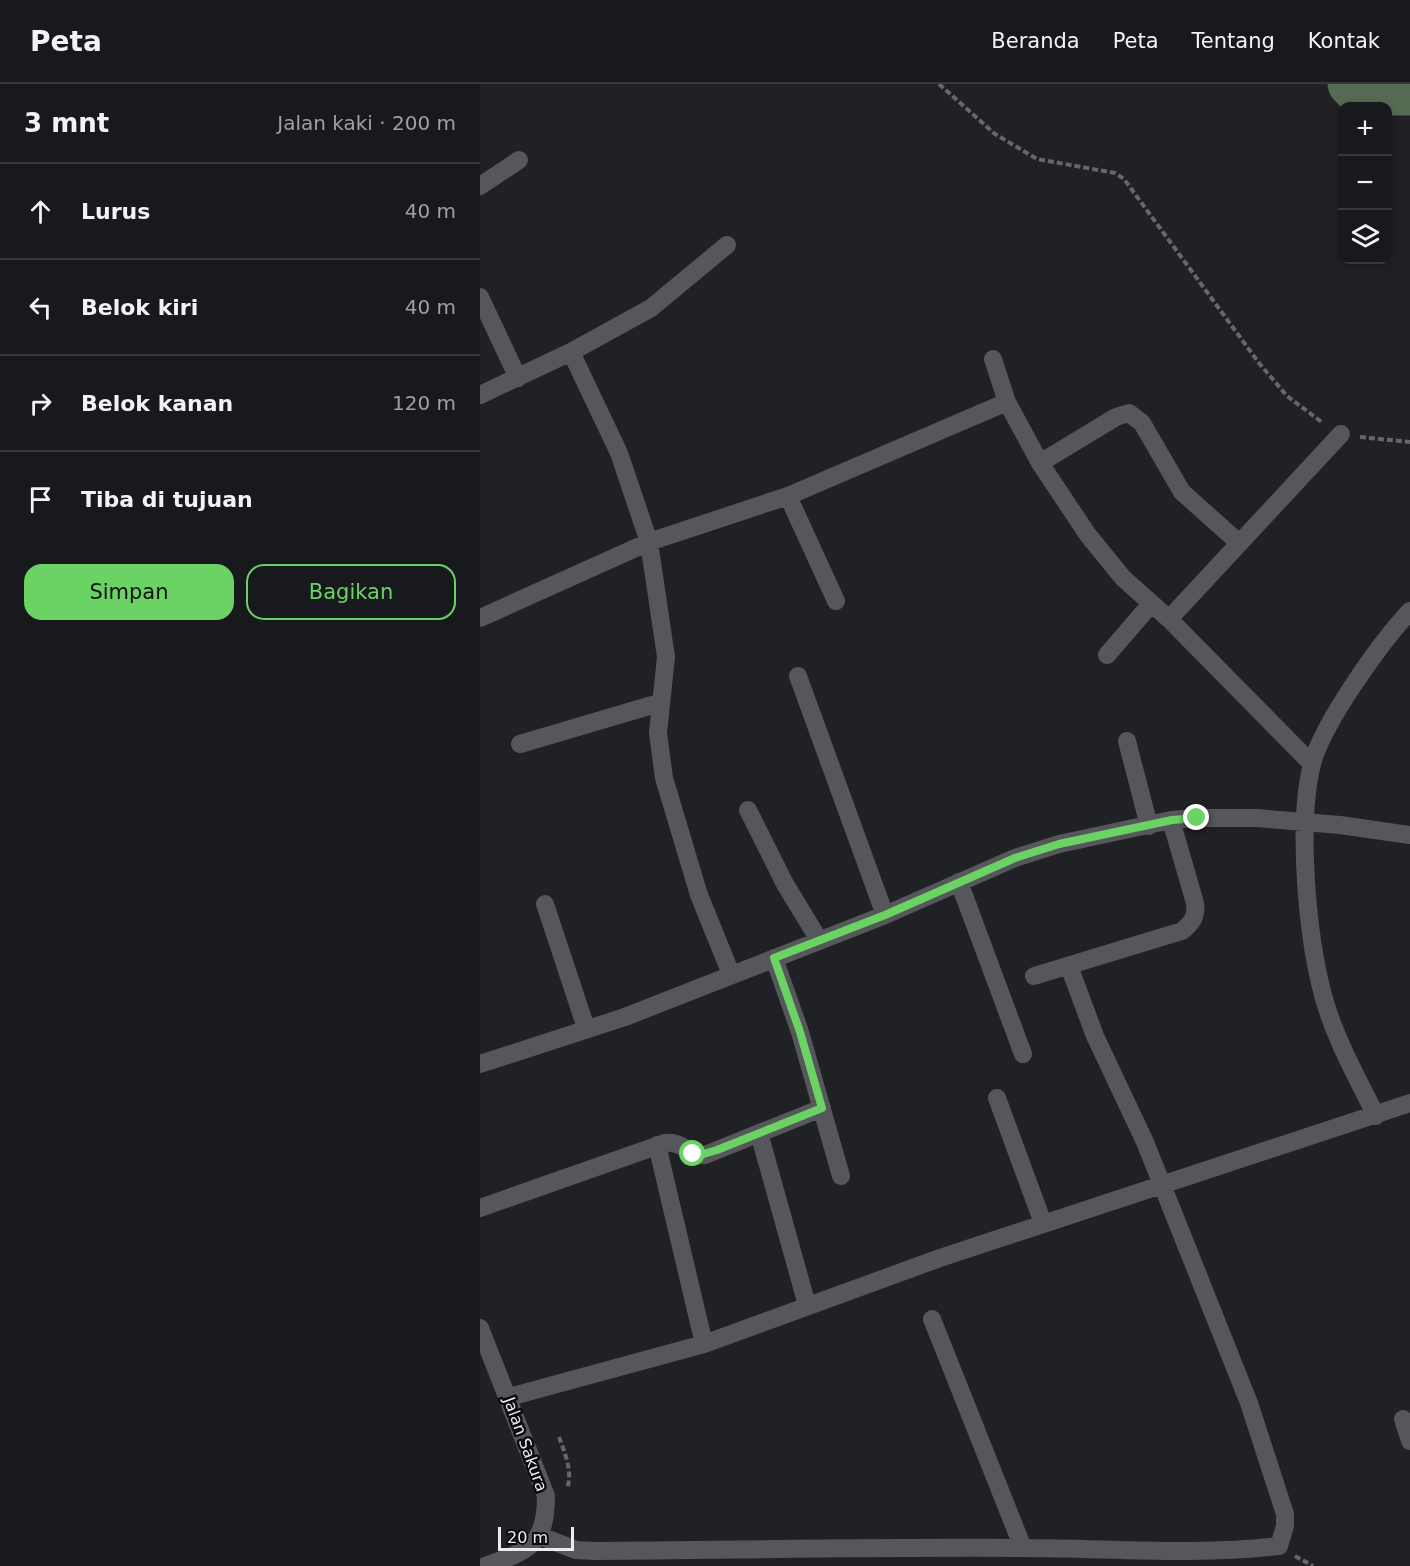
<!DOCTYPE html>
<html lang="id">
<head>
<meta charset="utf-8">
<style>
	:root { --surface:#18191c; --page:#212225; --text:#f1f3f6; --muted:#9fa0a3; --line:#36383b; --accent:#6ad364 }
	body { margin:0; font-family:"DejaVu Sans",sans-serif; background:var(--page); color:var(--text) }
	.controls { position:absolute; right:18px; top:18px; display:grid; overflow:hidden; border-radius:12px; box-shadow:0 3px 9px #0003 }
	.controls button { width:54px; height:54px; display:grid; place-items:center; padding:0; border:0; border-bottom:2px solid var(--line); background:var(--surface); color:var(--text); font:30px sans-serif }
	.scale { position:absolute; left:18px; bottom:15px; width:76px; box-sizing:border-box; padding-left:6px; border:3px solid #ebecee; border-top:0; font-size:16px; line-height:21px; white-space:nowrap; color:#ebecee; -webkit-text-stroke:4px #0a0b0c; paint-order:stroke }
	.stop { position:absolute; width:18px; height:18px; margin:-14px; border:4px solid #6ad364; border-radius:50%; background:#fff }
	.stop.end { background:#6ad364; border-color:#fff; box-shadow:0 2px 6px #0008 }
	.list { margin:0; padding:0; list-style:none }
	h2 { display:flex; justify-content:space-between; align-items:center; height:78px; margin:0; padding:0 24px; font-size:26px }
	h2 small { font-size:20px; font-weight:400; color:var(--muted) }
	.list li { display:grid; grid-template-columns:39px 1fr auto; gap:18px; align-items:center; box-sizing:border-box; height:96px; padding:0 24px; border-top:2px solid var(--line) }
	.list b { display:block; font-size:22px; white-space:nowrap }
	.list em { font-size:20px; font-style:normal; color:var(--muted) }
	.actions { display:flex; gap:12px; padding:18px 24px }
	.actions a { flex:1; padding:14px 0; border:2px solid var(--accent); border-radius:18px; text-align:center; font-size:21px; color:var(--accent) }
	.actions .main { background:var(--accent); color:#111 }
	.icon { flex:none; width:33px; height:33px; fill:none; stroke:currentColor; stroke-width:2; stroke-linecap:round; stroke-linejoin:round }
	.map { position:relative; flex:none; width:930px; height:1482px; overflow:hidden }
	header { display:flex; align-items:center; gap:36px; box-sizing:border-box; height:84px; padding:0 30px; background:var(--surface); border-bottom:2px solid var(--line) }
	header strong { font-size:28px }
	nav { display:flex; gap:33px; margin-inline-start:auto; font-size:21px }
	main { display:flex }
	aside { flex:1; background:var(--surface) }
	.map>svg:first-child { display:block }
</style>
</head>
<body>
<header>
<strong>Peta</strong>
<nav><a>Beranda</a><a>Peta</a><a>Tentang</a><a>Kontak</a></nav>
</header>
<main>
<aside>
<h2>3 mnt<small>Jalan kaki · 200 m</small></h2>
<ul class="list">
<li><svg class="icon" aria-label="ahead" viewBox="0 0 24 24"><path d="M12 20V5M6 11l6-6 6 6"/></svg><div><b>Lurus</b></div><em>40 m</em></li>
<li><svg class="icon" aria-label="left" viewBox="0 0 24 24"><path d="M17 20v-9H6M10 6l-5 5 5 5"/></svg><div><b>Belok kiri</b></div><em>40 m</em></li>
<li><svg class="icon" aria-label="right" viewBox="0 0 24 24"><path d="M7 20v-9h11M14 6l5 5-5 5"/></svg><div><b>Belok kanan</b></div><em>120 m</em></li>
<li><svg class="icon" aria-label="arrive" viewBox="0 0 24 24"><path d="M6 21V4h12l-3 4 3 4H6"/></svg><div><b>Tiba di tujuan</b></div></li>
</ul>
<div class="actions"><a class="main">Simpan</a><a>Bagikan</a></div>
</aside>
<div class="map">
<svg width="930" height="1482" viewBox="0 0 930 1482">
	<rect width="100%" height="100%" fill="#202125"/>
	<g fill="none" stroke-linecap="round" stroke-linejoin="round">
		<path stroke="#566a54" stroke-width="45" d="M870 0 879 9H930"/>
		<path stroke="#66676a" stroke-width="4" stroke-dasharray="6 3" stroke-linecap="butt" d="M459 0 515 50 557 75 635 89 644 95 779 279 807 312 843 339
			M880 353 930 358
			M79 1353C85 1370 93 1387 87 1405
			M815 1472 833 1482"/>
		<path stroke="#55575b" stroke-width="18" d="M0 102 39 76
			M0 213 38 294
			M91 268 139 369 169 458 186 573 178 649 184 694 219 811 251 890
			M513 275 527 318 560 379 608 451 643 494 689 535 832 680
			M0 311 91 268 171 224 247 161
			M560 379 636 333 649 329 662 339 702 408 758 458
			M308 412 356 517
			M0 534 169 458 308 412 527 318
			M689 535 861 350
			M627 571 671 520
			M318 592 405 831
			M647 657 669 742
			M40 660 179 619
			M268 726 305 800 339 856
			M479 798 543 970
			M65 820 106 944
			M294 874 320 948 361 1092
			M554 892 702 847C712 839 717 832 715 819L691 736
			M0 980 145 933 405 831 535 774 579 760 691 736 717 734H776L860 741 930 751
			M517 1014 563 1139
			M896 1032C877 993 854 953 843 911 827 851 817 740 832 680 843 639 900 559 930 527
			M279 1049 327 1221
			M177 1061 224 1260
			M0 1124 185 1059C205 1057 209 1073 225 1071L342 1024
			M452 1235 543 1464
			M0 1244 66 1412C66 1462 48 1467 5 1482
			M29 1313 224 1260 460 1174 930 1019
			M923 1335 930 1357
			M60 1452 96 1466 115 1467C257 1466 399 1463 541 1464 628 1464 713 1472 799 1462L805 1442V1430L769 1319 665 1058 615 952 589 882"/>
	</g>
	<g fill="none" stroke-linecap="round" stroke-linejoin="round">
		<path stroke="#6ad364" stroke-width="8" d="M213 1070 220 1071 237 1066 342 1024 320 948 294 874 405 831 535 774 579 760 692 736 717 734"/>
	</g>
	<g text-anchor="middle" stroke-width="5" stroke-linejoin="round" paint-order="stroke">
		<g font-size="16" fill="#ebecee" stroke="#0a0b0c">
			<text transform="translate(46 1360) rotate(70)" y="6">Jalan Sakura</text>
		</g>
	</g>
</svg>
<div class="controls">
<button>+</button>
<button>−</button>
<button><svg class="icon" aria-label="layers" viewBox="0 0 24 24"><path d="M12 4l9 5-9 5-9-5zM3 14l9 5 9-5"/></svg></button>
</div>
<div class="scale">20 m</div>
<div class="stop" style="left:213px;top:1070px"></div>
<div class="stop end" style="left:717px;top:734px"></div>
</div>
</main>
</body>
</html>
